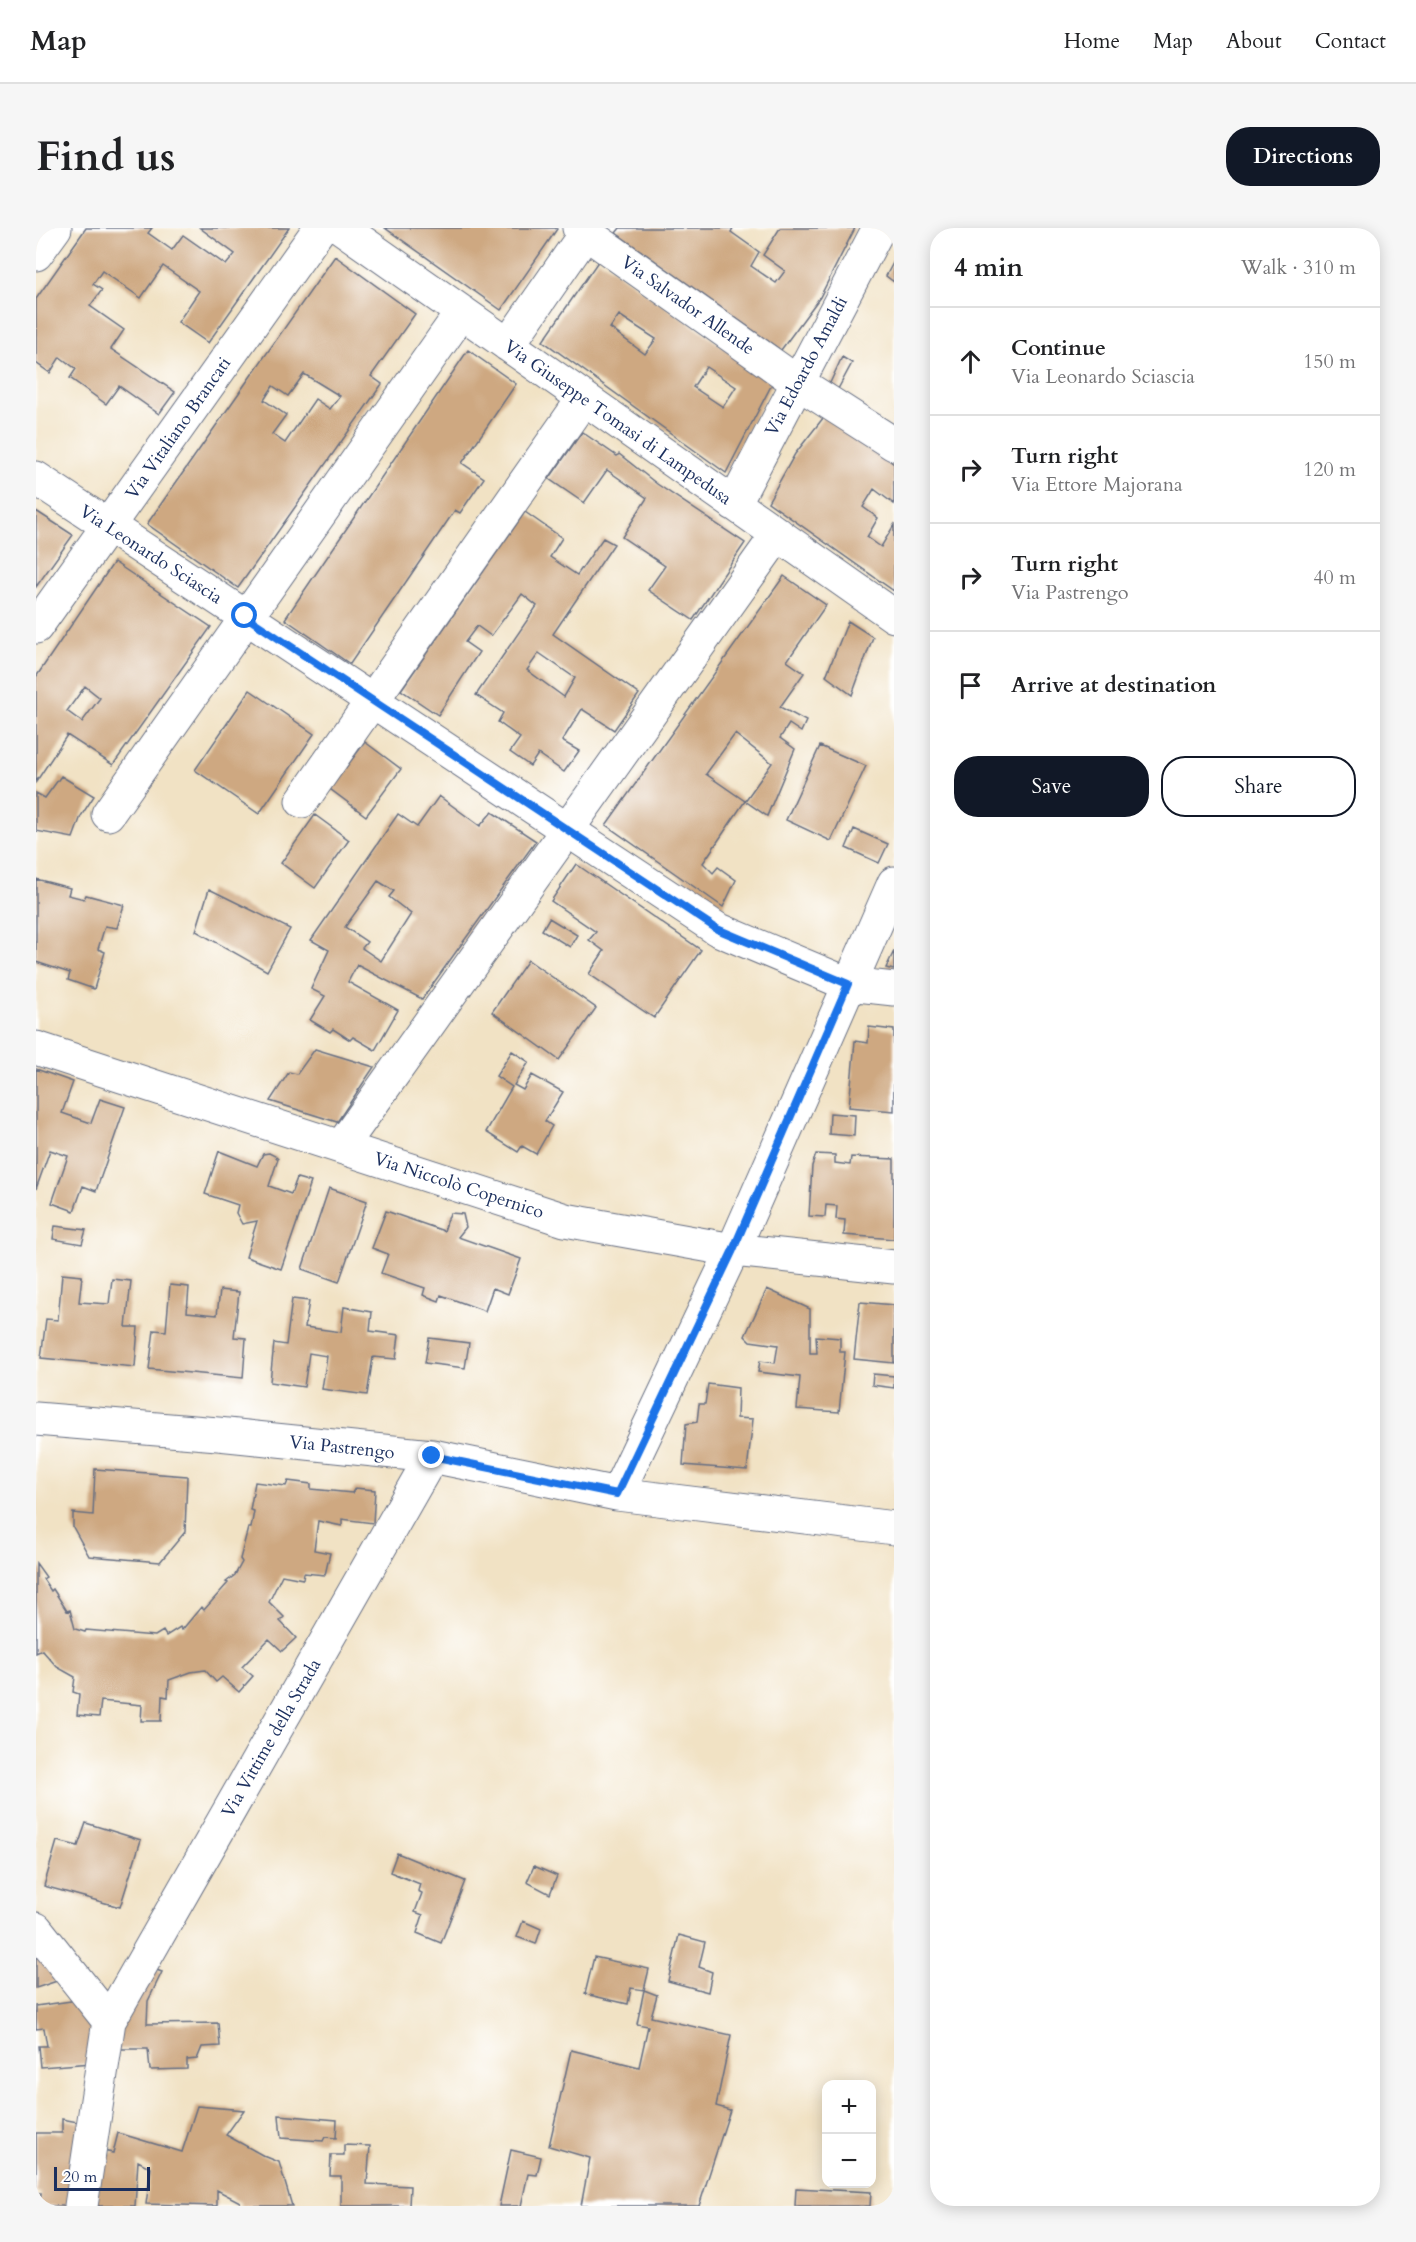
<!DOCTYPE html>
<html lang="en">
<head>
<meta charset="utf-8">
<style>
	:root { --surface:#fff; --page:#f6f6f6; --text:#202124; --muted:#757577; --line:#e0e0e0; --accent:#111827 }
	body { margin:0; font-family:Cardo,serif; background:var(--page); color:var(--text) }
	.controls { position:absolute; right:18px; bottom:18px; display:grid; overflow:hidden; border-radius:12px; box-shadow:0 3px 15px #0003 }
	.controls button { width:54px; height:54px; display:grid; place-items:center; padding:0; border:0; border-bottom:2px solid var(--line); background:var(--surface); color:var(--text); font:30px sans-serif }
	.scale { position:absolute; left:18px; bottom:15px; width:96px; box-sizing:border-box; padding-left:6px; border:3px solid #1b2f5e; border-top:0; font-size:16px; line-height:21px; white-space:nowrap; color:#1b2f5e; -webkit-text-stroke:4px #fff; paint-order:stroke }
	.stop { position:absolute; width:18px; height:18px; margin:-14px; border:4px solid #1a73e8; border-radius:50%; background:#fff }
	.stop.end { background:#1a73e8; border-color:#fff; box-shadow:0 2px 6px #0008 }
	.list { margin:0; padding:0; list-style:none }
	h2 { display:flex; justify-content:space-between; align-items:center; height:78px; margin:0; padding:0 24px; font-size:26px }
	h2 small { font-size:20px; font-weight:400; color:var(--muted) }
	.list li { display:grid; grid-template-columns:39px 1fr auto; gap:18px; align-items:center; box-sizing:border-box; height:108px; padding:0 24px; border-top:2px solid var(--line) }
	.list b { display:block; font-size:22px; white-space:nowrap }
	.list p { margin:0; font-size:20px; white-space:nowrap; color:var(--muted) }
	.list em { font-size:20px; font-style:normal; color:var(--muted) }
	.actions { display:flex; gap:12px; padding:18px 24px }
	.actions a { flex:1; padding:14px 0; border:2px solid var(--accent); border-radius:24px; text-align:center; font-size:21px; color:var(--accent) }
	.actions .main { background:var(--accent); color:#fff }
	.icon { flex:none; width:33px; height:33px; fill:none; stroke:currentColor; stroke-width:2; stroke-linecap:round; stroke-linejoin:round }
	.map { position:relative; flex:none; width:858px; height:1978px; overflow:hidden; border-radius:24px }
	header { display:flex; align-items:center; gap:36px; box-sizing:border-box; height:84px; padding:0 30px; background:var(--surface); border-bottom:2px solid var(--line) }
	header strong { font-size:28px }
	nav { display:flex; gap:33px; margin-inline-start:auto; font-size:21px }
	.intro { display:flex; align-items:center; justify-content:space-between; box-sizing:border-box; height:144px; padding:0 36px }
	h1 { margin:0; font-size:42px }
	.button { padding:15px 27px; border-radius:24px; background:var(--accent); color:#fff; font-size:21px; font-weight:700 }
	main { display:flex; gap:36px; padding:0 36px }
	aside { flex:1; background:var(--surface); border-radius:24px; box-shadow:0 3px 15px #0003 }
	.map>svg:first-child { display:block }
</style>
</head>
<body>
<header>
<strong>Map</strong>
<nav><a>Home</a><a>Map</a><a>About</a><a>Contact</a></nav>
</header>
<div class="intro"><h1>Find us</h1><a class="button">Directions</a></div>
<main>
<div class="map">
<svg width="858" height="1978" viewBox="0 0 858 1978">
	<rect width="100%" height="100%" fill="#fff"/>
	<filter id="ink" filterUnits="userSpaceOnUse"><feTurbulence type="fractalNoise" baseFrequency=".0167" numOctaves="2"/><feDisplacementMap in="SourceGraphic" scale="12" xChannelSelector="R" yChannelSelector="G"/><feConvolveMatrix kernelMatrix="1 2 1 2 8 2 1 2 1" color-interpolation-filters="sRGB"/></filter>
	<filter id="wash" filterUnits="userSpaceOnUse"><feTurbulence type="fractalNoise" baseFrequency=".008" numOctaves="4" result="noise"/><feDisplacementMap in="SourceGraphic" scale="24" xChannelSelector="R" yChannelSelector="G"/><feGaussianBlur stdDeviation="1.35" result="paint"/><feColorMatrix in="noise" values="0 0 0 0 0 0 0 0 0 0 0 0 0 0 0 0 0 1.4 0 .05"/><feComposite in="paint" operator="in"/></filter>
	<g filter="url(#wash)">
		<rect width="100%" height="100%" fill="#f1e2c4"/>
		<g id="blocks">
			<path fill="#cea881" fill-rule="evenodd" d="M50 0H116L112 5 136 22 147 7 190 37 199 26 164 0H253L172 115 142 94 163 63 127 38 105 70 66 43 57 56 66 62 54 78 88 102 75 121 139 164 123 186 83 158 70 176 34 150 40 141 24 129 14 145 0 135V71Z
				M349 0H519L521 1 465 82Z
				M584 0H697L695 4 723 24 715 38 740 55 749 43 727 27 744 0H819L784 69 745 122 580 5Z
				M299 28 379 86 335 148 346 156 202 360 111 296ZM268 146 304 168 294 181 279 171 249 215 236 206 250 187 228 172 237 158 252 168Z
				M563 32 737 154 690 245 507 113ZM583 87 620 111 609 126 574 100ZM670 139 700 159 687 179 657 159Z
				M858 33V54L850 48Z
				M432 122 480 156 426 235 448 250 424 285 419 282 314 436 249 391Z
				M806 129 816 135 802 161 794 155Z
				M791 185 858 236V276L838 261 827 279 842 290 831 309 845 319 858 297V363L732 274 759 226Z
				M546 204 581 228 583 226 621 256 709 315 657 392 612 362 629 338 586 309 611 270 571 242 548 275 513 251Z
				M0 283 37 307 0 359Z
				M489 284 526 310 514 329 541 347 567 310 578 316 517 406 603 466 578 502 546 481 526 513 543 523 528 544 502 526 494 538 474 524 484 510 462 494 467 485 440 467 501 378 486 366 455 408 441 398 429 414 443 424 402 487 365 462ZM503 425 539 450 528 469 491 442Z
				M78 334 175 399 77 537 31 507 0 554V449ZM49 458 64 470 46 494 31 483Z
				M748 348 790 377 751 433 768 445 744 479 770 493 765 504 753 496 744 510 759 521 731 588 709 573 667 635 677 645 682 639 700 652 687 679 570 597ZM699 506 736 535 709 573 670 546Z
				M812 393 837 409 816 467 790 448Z
				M214 462 278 506 223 586 159 542Z
				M329 514 365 541 330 588 294 561Z
				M784 518 830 538 795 613 750 592Z
				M25 548 58 568 45 588 37 610 0 603V565L9 570Z
				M403 568 444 598 456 584 500 613 386 771 321 737 312 754 362 782 339 822 317 809 314 812 297 801 294 804 274 792 289 768 275 761 293 722 275 712 362 586 381 599ZM342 653 358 663 353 669 375 686 345 733 326 720 331 714 309 699Z
				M279 587 313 612 279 660 245 635Z
				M818 601 852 616 843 635 810 620Z
				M540 636 665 722 618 790 553 746 568 723 553 712 560 704 515 673Z
				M0 651 34 660 32 667 48 671 50 667 88 677 81 700 69 698 62 721 69 724 58 761 32 752 34 745 0 734Z
				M173 661 254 701 231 743 160 703Z
				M513 690 541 707 534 719 506 702Z
				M858 723V742L850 740Z
				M492 732 560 780 523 832 456 784Z
				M833 799 858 802V883L813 879 819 813 832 815Z
				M279 821 338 839 301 894 234 873 253 844 261 846Z
				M476 823 493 834 478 857 487 862 496 847 527 864 509 893 516 898 500 926 486 918 482 924 450 904 476 859 460 848Z
				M0 841 37 854 26 885 55 895 64 871 89 879 60 963 47 958 38 983 16 975 32 928 14 922 0 961Z
				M794 885 819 887 818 908 793 906Z
				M183 923 221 938 227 926 233 925 239 928 242 931 233 958 255 966 261 950 275 954 245 1041 210 1029 221 993 206 996 200 985 202 977 169 966Z
				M780 926 799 927V935L814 937 815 929 858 931V1011L808 1007 809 992 800 991 801 978 790 977 789 989 773 988 776 938Z
				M293 960 331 973 303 1054 266 1041Z
				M350 983 408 1003 414 985 427 986 430 999 422 1009 485 1031 472 1066 457 1060 449 1083 405 1067 403 1073 387 1067 389 1060 345 1045 352 1026 336 1020Z
				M19 998 50 1002 46 1016 17 1011Z
				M26 1046 46 1048 43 1074 73 1076 76 1051 95 1053 90 1099H102L99 1139 5 1130 10 1091 22 1092Z
				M134 1057 153 1059 151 1084 181 1087 184 1062 203 1064 198 1109 210 1110 207 1150 113 1141 118 1102 130 1103Z
				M731 1061 774 1081V1125H781L780 1108 804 1110V1124H809L803 1184 761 1181 764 1149 722 1144 724 1133 739 1135 742 1117 714 1113 709 1108Z
				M256 1071 273 1073 269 1099 305 1104 308 1079 336 1084 334 1103 363 1107 360 1131 337 1129 331 1167 286 1161 291 1128 273 1125 268 1159 234 1154 238 1115 250 1117Z
				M824 1074 858 1077V1135L818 1131Z
				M393 1110 433 1115 429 1140 389 1135Z
				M837 1146 858 1148V1160L836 1157Z
				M672 1156 702 1160 701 1190 717 1191 711 1242 647 1237 650 1196 661 1194 663 1176H669Z
				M59 1241 151 1248 149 1304 124 1334 53 1328 37 1299V1285L57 1287Z
				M252 1253 275 1256V1261L316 1265 319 1260 339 1262 337 1295 306 1291V1298L282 1293 278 1322 294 1325 289 1347 268 1345 267 1351 246 1347 233 1374 248 1389 244 1393 260 1410 246 1423 233 1411 206 1439 217 1448 203 1464 186 1449 180 1454 169 1442 155 1444 133 1452 132 1469 126 1468 125 1493H105L106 1477 65 1473 63 1489 41 1487 43 1466 37 1464 39 1449 21 1439 6 1422 0 1425V1335L10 1349 7 1351 15 1363 17 1361 31 1383 34 1382 39 1401 49 1404 50 1402 119 1408 127 1403 130 1408 144 1399 146 1402 165 1379 168 1382 192 1355 190 1354 199 1347 206 1334 204 1331 212 1300H215L218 1283 214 1282 219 1254 250 1258Z
				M50 1595 105 1612 84 1679 8 1658 21 1613 42 1618Z
				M361 1625 429 1653 405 1715 381 1705 387 1687 379 1684 386 1665 382 1663 384 1656 354 1644Z
				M498 1638 521 1648 514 1666 491 1654Z
				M487 1693 505 1701 500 1716 481 1709Z
				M643 1707 669 1714 663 1739 676 1744 672 1764 632 1753Z
				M0 1714 24 1752 0 1760Z
				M558 1729 613 1741 608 1762 595 1760 592 1776 549 1766Z
				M112 1739 126 1744 112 1773 111 1796 182 1795 184 1818 166 1819 161 1831 151 1832V1841L114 1842 112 1821H82L83 1795Z
				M608 1762 621 1767 615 1789 695 1807 680 1878 694 1882 663 1978H545L554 1930 513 1918 535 1822 603 1839 612 1798 601 1796Z
				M42 1772 61 1804 56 1835 5 1839 3 1818H11L8 1800 0 1801V1778Z
				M161 1878 208 1882 190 1907 228 1928 243 1934 256 1978H204V1974L181 1962V1978L110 1976 115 1940 102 1933 99 1978H59L67 1923 77 1925 82 1905 146 1924Z
				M243 1887 301 1892 300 1910 289 1909 287 1913 245 1910Z
				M26 1891 47 1895 36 1978H4L5 1965H0V1905H26Z
				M308 1917 334 1918 331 1956 374 1958 373 1978H305V1948H294L295 1927H308Z
				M475 1922 505 1929 501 1947 492 1946 485 1978H463Z
				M760 1960 835 1964 834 1978H759Z"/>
		</g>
	</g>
	<g filter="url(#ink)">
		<use href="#blocks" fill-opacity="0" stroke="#666e82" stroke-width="1.5"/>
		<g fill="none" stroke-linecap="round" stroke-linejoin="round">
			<g stroke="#666e82" stroke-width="35">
				<path id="minor" d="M306 0 858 388
					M543 0 761 154 858 216
					M0 26 19 0
					M472 117 553 0
					M0 250 681 701 812 756 858 761
					M698 276 843 0
					M0 399 284 0
					M266 573 548 170
					M72 586 426 84
					M0 820 529 992 697 1022 858 1039
					M305 919 742 306
					M0 1191 182 1206 396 1228 581 1266 858 1300
					M581 1266 697 1022 858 655
					M0 1701 73 1793
					M45 1978 73 1793 396 1228"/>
			</g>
			<use href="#minor" stroke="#fff" stroke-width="33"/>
		</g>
	</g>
	<g fill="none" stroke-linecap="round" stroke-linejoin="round" filter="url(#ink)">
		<path stroke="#1a73e8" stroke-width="8" d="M209 388 681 701 812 756 697 1022 581 1266 396 1228"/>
	</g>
	<g text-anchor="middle" stroke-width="4.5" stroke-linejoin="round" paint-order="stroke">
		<g font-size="18" fill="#1b2f5e" stroke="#fff">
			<text transform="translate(652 77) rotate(35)" y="6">Via Salvador Allende</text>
			<text transform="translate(770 138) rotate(-62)" y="6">Via Edoardo Amaldi</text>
			<text transform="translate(582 194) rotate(35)" y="6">Via Giuseppe Tomasi di Lampedusa</text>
			<text transform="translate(142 200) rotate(-55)" y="6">Via Vitaliano Brancati</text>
			<text transform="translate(115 326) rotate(33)" y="6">Via Leonardo Sciascia</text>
			<text transform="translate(423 957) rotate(18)" y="6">Via Niccolò Copernico</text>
			<text transform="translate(306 1219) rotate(6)" y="6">Via Pastrengo</text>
			<text transform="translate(235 1510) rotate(-60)" y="6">Via Vittime della Strada</text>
		</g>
	</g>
</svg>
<div class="controls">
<button>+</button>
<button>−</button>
</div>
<div class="scale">20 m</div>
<div class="stop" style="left:209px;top:388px"></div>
<div class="stop end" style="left:396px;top:1228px"></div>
</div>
<aside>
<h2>4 min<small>Walk · 310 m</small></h2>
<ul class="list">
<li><svg class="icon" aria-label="ahead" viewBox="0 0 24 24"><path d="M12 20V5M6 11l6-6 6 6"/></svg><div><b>Continue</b><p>Via Leonardo Sciascia</p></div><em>150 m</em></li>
<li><svg class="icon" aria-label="right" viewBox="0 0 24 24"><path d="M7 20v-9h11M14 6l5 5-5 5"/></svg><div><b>Turn right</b><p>Via Ettore Majorana</p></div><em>120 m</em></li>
<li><svg class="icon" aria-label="right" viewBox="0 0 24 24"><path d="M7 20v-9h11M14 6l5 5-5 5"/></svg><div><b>Turn right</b><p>Via Pastrengo</p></div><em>40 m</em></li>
<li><svg class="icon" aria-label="arrive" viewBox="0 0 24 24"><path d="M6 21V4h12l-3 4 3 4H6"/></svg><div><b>Arrive at destination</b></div></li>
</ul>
<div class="actions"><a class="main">Save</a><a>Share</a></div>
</aside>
</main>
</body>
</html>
